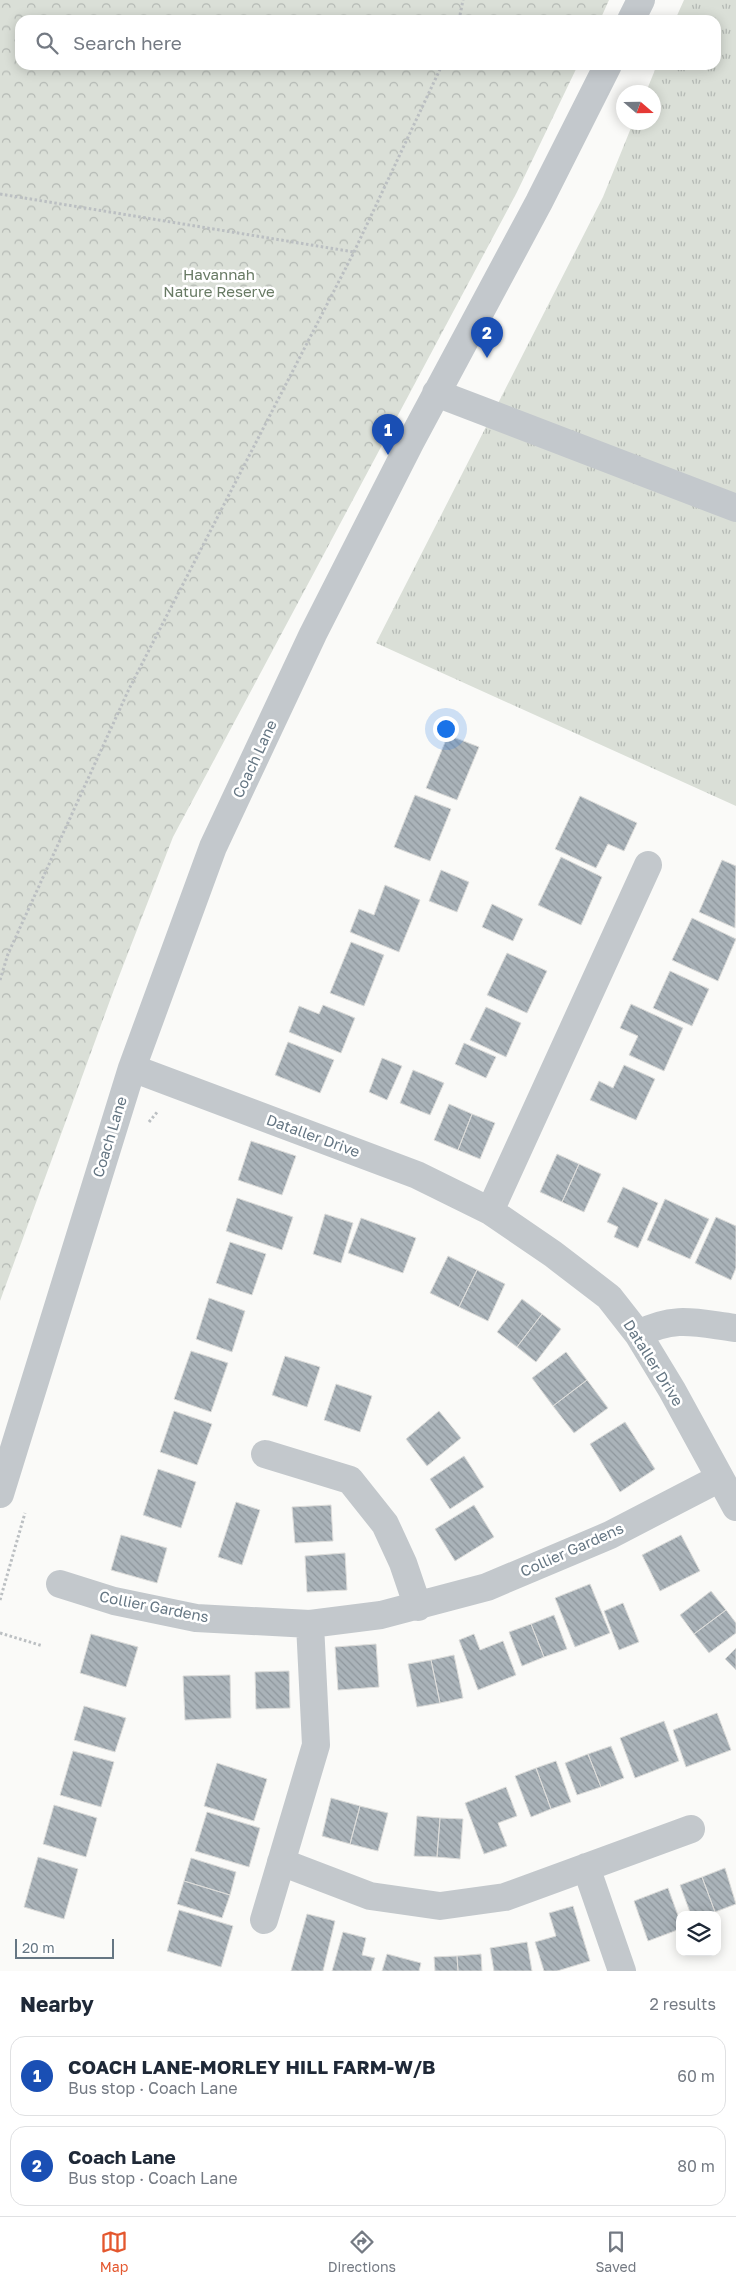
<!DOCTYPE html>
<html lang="en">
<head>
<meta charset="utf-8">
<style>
	:root { --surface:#fff; --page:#f6f6f7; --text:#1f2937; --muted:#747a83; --line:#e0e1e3; --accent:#e4572e }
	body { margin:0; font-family:"Golos Text",sans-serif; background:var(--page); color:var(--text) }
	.controls { position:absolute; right:15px; bottom:15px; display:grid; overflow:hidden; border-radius:10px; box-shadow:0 2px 12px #0003 }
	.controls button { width:45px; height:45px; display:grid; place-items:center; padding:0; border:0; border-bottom:1px solid var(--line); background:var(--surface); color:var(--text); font:25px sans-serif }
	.compass { position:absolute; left:616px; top:85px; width:45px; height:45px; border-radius:50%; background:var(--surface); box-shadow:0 2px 12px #0003; rotate:110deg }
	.scale { position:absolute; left:15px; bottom:12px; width:99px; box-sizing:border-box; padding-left:5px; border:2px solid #657683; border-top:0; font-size:14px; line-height:18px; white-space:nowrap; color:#657683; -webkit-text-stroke:4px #fff; paint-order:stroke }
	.you { position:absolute; left:445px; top:728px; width:18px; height:18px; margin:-12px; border:4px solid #fff; border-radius:50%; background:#1a73e8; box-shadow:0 0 0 8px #1a73e833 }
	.badge { display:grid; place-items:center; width:32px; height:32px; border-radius:50%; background:var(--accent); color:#fff; font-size:16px; font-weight:700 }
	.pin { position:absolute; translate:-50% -41px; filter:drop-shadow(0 1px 2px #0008) }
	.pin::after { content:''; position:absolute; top:26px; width:18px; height:15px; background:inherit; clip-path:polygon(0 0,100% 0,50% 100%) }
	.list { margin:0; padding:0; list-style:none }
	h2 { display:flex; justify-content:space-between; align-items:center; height:65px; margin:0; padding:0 20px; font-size:21px }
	h2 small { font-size:16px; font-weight:400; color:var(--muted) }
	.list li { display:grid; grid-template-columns:32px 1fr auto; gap:15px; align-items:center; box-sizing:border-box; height:80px; margin:0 10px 10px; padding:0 10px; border:1px solid var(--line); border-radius:15px }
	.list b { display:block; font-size:19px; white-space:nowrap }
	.list p { margin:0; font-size:16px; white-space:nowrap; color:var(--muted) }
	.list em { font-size:16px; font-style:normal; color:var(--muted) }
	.icon { flex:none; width:28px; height:28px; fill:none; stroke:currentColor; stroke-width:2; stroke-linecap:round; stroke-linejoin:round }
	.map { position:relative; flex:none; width:736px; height:1971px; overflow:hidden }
	.search { position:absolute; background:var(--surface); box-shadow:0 2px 12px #0003; left:15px; right:15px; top:15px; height:55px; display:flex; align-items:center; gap:12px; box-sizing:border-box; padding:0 18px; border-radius:15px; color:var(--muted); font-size:19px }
	.sheet { height:245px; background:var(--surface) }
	nav { display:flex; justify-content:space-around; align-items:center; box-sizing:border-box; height:70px; border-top:1px solid var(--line); background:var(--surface); font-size:14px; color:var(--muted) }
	nav a { display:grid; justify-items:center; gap:2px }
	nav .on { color:var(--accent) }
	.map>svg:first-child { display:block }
</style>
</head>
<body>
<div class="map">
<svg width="736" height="1971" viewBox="0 0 736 1971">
	<defs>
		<pattern id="grass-tufts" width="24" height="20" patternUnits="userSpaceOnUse" patternTransform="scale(1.25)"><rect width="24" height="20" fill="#dadfd7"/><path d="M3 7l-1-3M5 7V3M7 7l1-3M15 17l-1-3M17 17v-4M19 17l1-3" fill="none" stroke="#b4b9b4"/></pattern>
		<pattern id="forest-crowns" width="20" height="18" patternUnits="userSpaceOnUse" patternTransform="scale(1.25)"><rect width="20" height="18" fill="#dadfd7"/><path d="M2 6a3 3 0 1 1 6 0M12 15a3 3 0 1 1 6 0" fill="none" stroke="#b4b9b4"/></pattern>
		<pattern id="building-back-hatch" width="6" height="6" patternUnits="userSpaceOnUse" patternTransform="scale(1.25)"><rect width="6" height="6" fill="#aab3b9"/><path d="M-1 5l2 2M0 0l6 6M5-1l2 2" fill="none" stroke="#8e969c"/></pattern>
	</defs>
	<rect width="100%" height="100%" fill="#fafaf8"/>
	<path fill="url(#grass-tufts)" d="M684 0H736V806L376 643 603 197 633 123 654 122V92H646L657 65H716V20H675Z"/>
	<path fill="url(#forest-crowns)" d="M0 0H609L600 20H20V65H578L517 192 173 837 116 984 0 1301Z"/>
	<path fill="url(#building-back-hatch)" stroke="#dcdcda" d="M448 735 479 747 457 800 426 788Z
		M415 795 451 809 430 861 394 847Z
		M580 796 637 823 624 851 608 844 596 868 555 849Z
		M561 857 602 877 581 925 538 905Z
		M722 860 736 866 735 928 699 912Z
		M441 870 469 882 457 912 429 901Z
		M385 885 420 900 399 952 350 932 359 909 374 915Z
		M492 904 523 919 513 941 482 927Z
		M692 918 736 939 718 981 672 960Z
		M351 942 384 955 364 1006 330 993Z
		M507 953 547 971 527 1013 487 995Z
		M670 971 709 989 692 1026 653 1008Z
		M631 1004 683 1028 664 1071 629 1055 638 1036 620 1028Z
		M323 1005 355 1018 341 1053 289 1032 299 1006 319 1014Z
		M486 1007 521 1023 506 1057 470 1040Z
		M288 1042 334 1060 320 1093 275 1075Z
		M464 1043 496 1057 486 1078 455 1064Z
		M382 1058 402 1066 387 1100 369 1092Z
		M624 1065 655 1079 636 1120 590 1100 599 1081 613 1088Z
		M413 1070 444 1083 430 1115 400 1103Z
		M449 1104 472 1114 458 1150 434 1140Z
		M472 1114 495 1123 480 1159 458 1150Z
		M251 1141 296 1156 282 1195 238 1180Z
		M557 1154 579 1164 562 1202 540 1192Z
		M579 1164 601 1174 584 1212 562 1202Z
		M623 1187 658 1203 638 1248 614 1237 618 1227 607 1222Z
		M237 1198 293 1217 282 1250 226 1231Z
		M665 1199 709 1219 690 1259 647 1240Z
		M325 1214 353 1223 341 1263 313 1254Z
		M716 1217 736 1226V1268L731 1280 695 1263Z
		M361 1218 416 1238 403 1273 348 1253Z
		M230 1242 266 1254 252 1295 216 1283Z
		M448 1256 477 1270 459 1307 430 1293Z
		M477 1270 505 1284 488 1321 459 1307Z
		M209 1298 245 1311 232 1352 196 1339Z
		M522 1299 542 1314 517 1347 497 1332Z
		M542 1314 561 1329 536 1362 517 1347Z
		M191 1351 228 1363 211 1412 174 1399Z
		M566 1352 587 1380 553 1406 532 1378Z
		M285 1356 320 1367 307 1407 272 1395Z
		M587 1380 608 1408 574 1433 553 1406Z
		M336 1384 372 1396 360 1432 324 1420Z
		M174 1411 212 1424 197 1465 160 1452Z
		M439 1411 461 1438 427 1466 406 1439Z
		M625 1422 655 1469 620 1492 590 1444Z
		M464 1456 484 1487 450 1509 430 1479Z
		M158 1469 196 1482 181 1528 143 1515Z
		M236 1502 260 1510 242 1565 218 1557Z
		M331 1505 333 1541 295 1543 292 1507Z
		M474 1505 494 1537 455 1561 435 1529Z
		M121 1535 167 1548 157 1583 111 1570Z
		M681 1535 700 1571 660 1591 642 1555Z
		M345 1553 347 1590 307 1592 305 1556Z
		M590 1584 610 1633 575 1647 555 1598Z
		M711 1591 726 1610 694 1634 680 1615Z
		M623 1603 639 1642 619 1650 604 1611Z
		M726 1610 736 1623V1633L709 1653 694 1634Z
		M554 1615 567 1649 544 1657 531 1624Z
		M531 1624 544 1657 522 1666 509 1632Z
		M91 1634 138 1647 126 1687 80 1673Z
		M474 1634 480 1650 503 1641 516 1675 478 1690 459 1640Z
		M376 1644 379 1687 338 1690 335 1647Z
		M736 1648V1670L725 1659Z
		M454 1655 463 1698 440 1703 431 1660Z
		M431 1660 440 1703 417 1707 408 1664Z
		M289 1671 290 1708 256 1709 255 1672Z
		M230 1675 231 1718 185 1720 183 1676Z
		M84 1706 126 1718 115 1752 74 1740Z
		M717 1713 731 1750 686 1767 673 1730Z
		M664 1721 679 1761 635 1778 620 1738Z
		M611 1746 624 1778 601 1787 588 1754Z
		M73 1751 114 1762 101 1807 60 1795Z
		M588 1754 601 1787 577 1795 565 1763Z
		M556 1761 571 1802 551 1809 536 1768Z
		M217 1763 267 1779 254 1821 204 1806Z
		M536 1768 551 1809 531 1817 515 1776Z
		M506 1787 517 1816 498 1823 507 1846 484 1854 465 1803Z
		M331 1798 360 1806 350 1844 322 1836Z
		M54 1805 97 1818 86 1857 43 1844Z
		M360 1806 388 1813 378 1851 350 1844Z
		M207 1812 260 1828 249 1867 195 1851Z
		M417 1816 440 1818 437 1857 414 1856Z
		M440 1818 463 1819 460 1859 437 1857Z
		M38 1857 78 1869 64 1919 24 1907Z
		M191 1858 236 1872 230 1895 184 1881Z
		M725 1868 736 1904 715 1912 702 1877Z
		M702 1877 715 1912 707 1915H691L680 1885Z
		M184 1881 230 1895 222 1918 177 1904Z
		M668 1888 680 1921V1929L648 1941 634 1901Z
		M573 1906 590 1961 557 1971H544L535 1942 556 1936 549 1913Z
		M179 1910 233 1926 221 1967 167 1951Z
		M307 1914 335 1921 323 1971H291Z
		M343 1932 366 1938 362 1955 375 1958 371 1971H332Z
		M527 1942 532 1971H494L490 1948Z
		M387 1954 421 1963 419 1971H382Z
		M481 1954 482 1971H458L457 1956Z
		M457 1956 458 1971H435L434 1957Z"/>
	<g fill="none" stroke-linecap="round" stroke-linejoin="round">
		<path stroke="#bbbfc2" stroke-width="3" stroke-dasharray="2.5 2.5" stroke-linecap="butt" d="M459 20 463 0
			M0 194 354 252
			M0 980 8 954 129 689 354 252 442 65
			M149 1122 158 1111
			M0 1600 25 1513
			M0 1633 43 1646"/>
		<path stroke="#c3c8cc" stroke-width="28" d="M631 20 641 0
			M436 393 736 508
			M132 1068 417 1175 490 1211 553 1254 609 1297 638 1334 672 1390 736 1507
			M490 1211 648 865
			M638 1334C676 1315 696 1323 736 1328
			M265 1454 350 1480 385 1524 403 1563 418 1607
			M0 1494 132 1068 213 847 313 634 410 443 539 202 608 65
			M60 1584 114 1601 196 1618 310 1624 381 1615 487 1587 610 1535 720 1478
			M281 1862 370 1896 440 1906 505 1897 691 1829
			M586 1867 622 1971
			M264 1920 316 1745 310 1624"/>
	</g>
	<g text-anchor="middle" stroke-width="5" stroke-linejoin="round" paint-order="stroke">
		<g font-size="15" fill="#687a64" stroke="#fff">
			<text x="219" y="280">Havannah<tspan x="219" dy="17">Nature Reserve</tspan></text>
		</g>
		<g font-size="15" fill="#657683" stroke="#fff">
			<text transform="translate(255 759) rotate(-65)" y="5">Coach Lane</text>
			<text transform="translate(313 1136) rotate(20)" y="5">Dataller Drive</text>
			<text transform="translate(110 1137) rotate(-73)" y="5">Coach Lane</text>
			<text transform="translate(653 1363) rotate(58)" y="5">Dataller Drive</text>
			<text transform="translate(572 1550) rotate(-24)" y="5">Collier Gardens</text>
			<text transform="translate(154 1607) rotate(11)" y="5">Collier Gardens</text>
		</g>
	</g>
</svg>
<div class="controls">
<button><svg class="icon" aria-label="layers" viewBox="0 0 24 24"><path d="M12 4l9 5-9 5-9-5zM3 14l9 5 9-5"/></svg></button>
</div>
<svg class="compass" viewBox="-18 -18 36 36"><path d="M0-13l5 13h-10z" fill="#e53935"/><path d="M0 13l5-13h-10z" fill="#747a83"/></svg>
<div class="scale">20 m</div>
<div class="you"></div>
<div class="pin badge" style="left:388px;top:455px;background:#1a4fb4">1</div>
<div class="pin badge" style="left:487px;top:358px;background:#1a4fb4">2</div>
<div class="search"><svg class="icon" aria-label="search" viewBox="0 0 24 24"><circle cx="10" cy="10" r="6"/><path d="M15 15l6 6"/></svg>Search here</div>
</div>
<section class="sheet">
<h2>Nearby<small>2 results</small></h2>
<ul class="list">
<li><span class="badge" style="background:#1a4fb4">1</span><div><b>COACH LANE-MORLEY HILL FARM-W/B</b><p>Bus stop · Coach Lane</p></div><em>60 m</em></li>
<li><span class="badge" style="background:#1a4fb4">2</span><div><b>Coach Lane</b><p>Bus stop · Coach Lane</p></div><em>80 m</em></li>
</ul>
</section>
<nav>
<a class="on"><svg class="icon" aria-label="map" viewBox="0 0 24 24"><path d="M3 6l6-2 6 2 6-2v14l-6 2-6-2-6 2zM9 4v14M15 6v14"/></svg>Map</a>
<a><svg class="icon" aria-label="directions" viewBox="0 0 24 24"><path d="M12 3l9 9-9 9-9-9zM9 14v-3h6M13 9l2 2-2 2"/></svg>Directions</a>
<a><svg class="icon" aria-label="saved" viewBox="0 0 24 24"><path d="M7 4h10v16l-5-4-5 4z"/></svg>Saved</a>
</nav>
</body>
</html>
